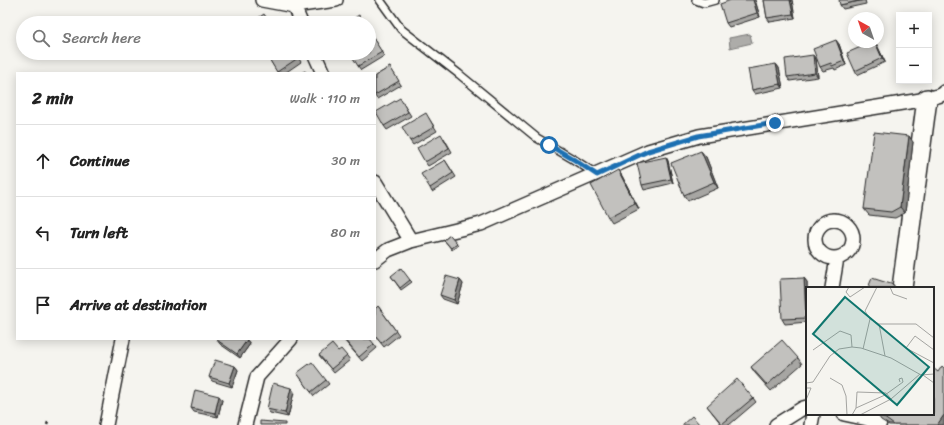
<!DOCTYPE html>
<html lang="en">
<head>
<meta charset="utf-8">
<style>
	:root { --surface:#fff; --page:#f6f6f6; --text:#222; --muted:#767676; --line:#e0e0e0 }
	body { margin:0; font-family:Sriracha,sans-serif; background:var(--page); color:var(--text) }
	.controls { position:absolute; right:12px; top:12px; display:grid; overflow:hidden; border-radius:0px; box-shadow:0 2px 10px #0003 }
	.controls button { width:36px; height:36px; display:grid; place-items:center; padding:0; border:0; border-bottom:1px solid var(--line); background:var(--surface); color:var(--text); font:20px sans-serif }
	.compass { position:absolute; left:848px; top:12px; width:36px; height:36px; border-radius:50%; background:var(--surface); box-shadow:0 2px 10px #0003; rotate:320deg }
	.stop { position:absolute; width:12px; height:12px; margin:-9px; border:3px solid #1f6fb2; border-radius:50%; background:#fff }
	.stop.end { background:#1f6fb2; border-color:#fff; box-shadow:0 1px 4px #0008 }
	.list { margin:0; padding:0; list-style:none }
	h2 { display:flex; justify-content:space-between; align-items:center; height:52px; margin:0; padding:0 16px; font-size:17px }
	h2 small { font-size:13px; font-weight:400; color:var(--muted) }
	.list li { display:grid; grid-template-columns:26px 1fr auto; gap:12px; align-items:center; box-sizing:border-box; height:72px; padding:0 16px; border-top:1px solid var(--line) }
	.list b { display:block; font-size:15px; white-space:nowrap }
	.list em { font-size:13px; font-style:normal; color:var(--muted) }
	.icon { flex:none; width:22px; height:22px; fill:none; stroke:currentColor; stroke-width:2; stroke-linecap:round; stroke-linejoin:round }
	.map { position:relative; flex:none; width:944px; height:425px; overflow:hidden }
	.search { position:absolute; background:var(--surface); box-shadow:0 2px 10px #0003; left:16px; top:16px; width:360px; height:44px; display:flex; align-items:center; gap:10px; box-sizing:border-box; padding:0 14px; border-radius:22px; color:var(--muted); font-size:15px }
	.panel { position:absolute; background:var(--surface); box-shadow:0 2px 10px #0003; left:16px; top:72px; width:360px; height:268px; border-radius:0px }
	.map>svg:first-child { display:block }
</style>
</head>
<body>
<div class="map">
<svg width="944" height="425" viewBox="0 0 944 425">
	<rect width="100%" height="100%" fill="#f5f4ef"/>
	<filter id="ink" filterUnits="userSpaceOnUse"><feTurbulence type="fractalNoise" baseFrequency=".025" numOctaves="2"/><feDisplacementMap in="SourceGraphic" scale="8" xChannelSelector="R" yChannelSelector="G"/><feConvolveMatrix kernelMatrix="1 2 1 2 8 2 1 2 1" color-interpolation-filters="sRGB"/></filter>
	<g filter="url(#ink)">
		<path fill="#adaca9" stroke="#797877" d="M750 34 752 43 730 48 729 38Z"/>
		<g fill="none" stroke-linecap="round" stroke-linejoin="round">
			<g stroke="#2b2b2b" stroke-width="10">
				<path id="service" d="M380 0 401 29 459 74 537 138 573 159 596 174
					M696 0 704 3 715 0"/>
			</g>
			<g stroke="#2b2b2b" stroke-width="16">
				<path id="minor" d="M262 0 294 6 336 0
					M294 6 301 23
					M314 53 323 73
					M375 182 411 241
					M815 239a19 19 0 1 1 38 0a19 19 0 1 1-38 0Z
					M375 260 388 250 411 241 481 224 648 151 699 136 927 99 941 95 944 92
					M832 288 837 258
					M844 414 877 421
					M106 425 123 339
					M245 425 257 377 291 339
					M776 425 803 408 807 407
					M811 425 813 414"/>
			</g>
			<g stroke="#2b2b2b" stroke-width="22">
				<path id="secondary" d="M902 288 927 99
					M876 425 879 414"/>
			</g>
			<path stroke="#2b2b2b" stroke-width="2.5" stroke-dasharray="3 3" stroke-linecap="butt" d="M47 425 48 422"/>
			<use href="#service" stroke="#fdfcf7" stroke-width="7"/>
			<use href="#minor" stroke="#fdfcf7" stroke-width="13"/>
			<use href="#secondary" stroke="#fdfcf7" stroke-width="19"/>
		</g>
		<path fill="#a7a6a3" stroke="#2b2b2b" d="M755 0 760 17 729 27 726 23Z
			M764 0H792L795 18 770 22 767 18Z
			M865 0 866 4 843 9 840 5Z
			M373 38 384 56 361 70 358 66Z
			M839 44 846 65 835 70 834 68 823 71 820 67Z
			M877 45 885 62 857 75 855 71Z
			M295 53 301 62 285 73H278L268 57Z
			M816 59 818 77 790 81 787 77Z
			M776 64 779 68 783 88 755 94 752 90Z
			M390 67 401 85 377 99 375 96V76Z
			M402 102 411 116 387 130 384 126Z
			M428 117 437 131 413 145 410 141Z
			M444 138 452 152 428 166 425 162Z
			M913 142 905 213 895 218 869 215 864 209Z
			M666 157 668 161 673 183 644 190 642 185Z
			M706 157 718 188 688 201 684 195Z
			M445 160 456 177 432 192 430 188Z
			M618 170 622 176 639 209 612 223 608 217Z
			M450 235 458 245 452 250 444 240Z
			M391 276 410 280 412 282 401 290Z
			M804 278 807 282V322L785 324 782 319Z
			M460 280 463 284 457 304 443 299 440 295Z
			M378 306 399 335 384 347 375 336Z
			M343 339 374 344 377 348 362 361Z
			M217 340H247L250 344 240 358 220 344Z
			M338 351 347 356 350 360 334 373 319 355Z
			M798 358 802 364 771 391 755 373 751 367Z
			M235 366 238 370 232 387 212 381 209 377Z
			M297 373 326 380 329 384 314 396Z
			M291 388 294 392 288 417 270 413 267 409Z
			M753 398 756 402 729 425H722L707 406Z
			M222 400 218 417 194 412 191 408Z
			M877 414H933L944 425H889L881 420Z"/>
		<path fill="#888785" stroke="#2b2b2b" d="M753 0H755L760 17 757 13Z
			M790 0H792L795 18 793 14Z
			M836 40 839 44 846 65 844 61Z
			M875 42 877 45 885 62 882 58Z
			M813 55 816 59 818 77 815 73Z
			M776 64 779 68 783 88 780 84Z
			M909 136 913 142 905 213 900 207Z
			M701 151 706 157 718 188 714 182Z
			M666 157 668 161 673 183 671 179Z
			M618 170 622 176 639 209 635 203Z
			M804 278 807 282V319L806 318Z
			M460 280 463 284 457 304 454 300Z
			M247 340 250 344 240 358 237 354Z
			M235 366 238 370 232 387 229 383Z
			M291 388 294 392 288 417 285 413Z
			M219 396 222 400 218 417 215 413Z
			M944 415V425H937Z"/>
		<path fill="#c2c1be" stroke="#2b2b2b" d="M731 0H753L757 13 726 23 720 4Z
			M764 0H790L793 14 767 18Z
			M839 0H863L840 5Z
			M264 14 270 23H251Z
			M359 15 363 23H346Z
			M373 38 382 52 358 66 350 53H369V41Z
			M836 40 844 61 832 66 831 63 820 67 813 49Z
			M872 42H875L882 58 855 71 847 53Z
			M273 53H295L298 58 277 72 268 57Z
			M813 55 815 73 787 77 785 59Z
			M776 64 780 84 752 90 748 69Z
			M390 67 399 81 375 95V76Z
			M305 71 307 73H301Z
			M400 98 408 112 384 126 376 112Z
			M426 113 434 127 410 141 402 127Z
			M874 132 909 136 900 207 891 212 864 209Z
			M441 134 449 148 425 162 417 148Z
			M701 151 714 182 684 195 671 163Z
			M666 157 671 179 642 185 637 163Z
			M445 160 453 173 430 188 421 174Z
			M618 170 635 203 608 217 591 185Z
			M450 235 457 243 451 248 444 240Z
			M401 268 410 280 400 288 391 276Z
			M446 276 460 280 454 300 440 295Z
			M804 278 806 318 782 319 780 279Z
			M872 278 894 285V288H868Z
			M378 306 396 331 381 343 375 336V309Z
			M218 339H245L247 340 237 354 217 340Z
			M344 339H370L374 344 359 357Z
			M782 340 798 358 767 385 751 367Z
			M332 344 338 351 341 349 347 356 331 369 319 355Z
			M215 360 235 366 229 383 209 377Z
			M312 362 326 380 311 392 297 373Z
			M942 366 944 368V415L937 425H894L879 414H933V368L938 372Z
			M737 379 753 398 722 424 707 406Z
			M273 383 291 388 285 413 267 409Z
			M195 390 219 396 215 413 191 408Z
			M692 416 700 425H682Z
			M260 421 285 423V425H260Z"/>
	</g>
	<g fill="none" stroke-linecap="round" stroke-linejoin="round" filter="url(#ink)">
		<path stroke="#1f6fb2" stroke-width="5" d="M549 145 573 159 597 175 648 151 698 136 775 123"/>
	</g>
	<g transform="translate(806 287)">
		<rect width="128" height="128" fill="#f5f4ef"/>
		<path fill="none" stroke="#a4a4a1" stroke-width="1" d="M43 0 40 5 44 10 59 0M71 0 59 24 64 32 73 37H110L128 51M84 0 87 7 101 12M73 37 79 69M57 62 64 32M7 63 34 44 45 48 46 60M128 63 109 49 100 61 128 76M117 88 128 96M24 91 36 98 40 109 41 128M0 96 7 95 24 69 33 62 46 60 55 61 85 71 115 88 128 87M0 101H5L0 113M50 121 79 108 97 95 96 91 93 92 94 95M46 128 50 121 51 105 80 106 85 112M54 128 85 112 114 87"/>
		<path fill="#0f766e" fill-opacity="0.15" stroke="#0f766e" stroke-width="2" d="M39 10 123 80 91 118 7 47Z"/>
		<rect width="128" height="128" fill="none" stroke="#2b2b2b" stroke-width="2"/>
	</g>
</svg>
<div class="controls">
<button>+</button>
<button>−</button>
</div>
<svg class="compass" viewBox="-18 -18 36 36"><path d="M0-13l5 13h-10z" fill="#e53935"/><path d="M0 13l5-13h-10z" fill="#767676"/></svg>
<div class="stop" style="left:549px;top:145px"></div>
<div class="stop end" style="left:775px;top:123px"></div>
<div class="search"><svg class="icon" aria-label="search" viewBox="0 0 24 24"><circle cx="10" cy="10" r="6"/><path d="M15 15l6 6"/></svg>Search here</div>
<section class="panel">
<h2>2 min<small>Walk · 110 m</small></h2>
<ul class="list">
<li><svg class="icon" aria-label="ahead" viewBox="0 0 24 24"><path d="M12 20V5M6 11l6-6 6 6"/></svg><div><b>Continue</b></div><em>30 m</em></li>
<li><svg class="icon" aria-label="left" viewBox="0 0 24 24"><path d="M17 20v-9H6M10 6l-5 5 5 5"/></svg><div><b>Turn left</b></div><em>80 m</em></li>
<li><svg class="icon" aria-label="arrive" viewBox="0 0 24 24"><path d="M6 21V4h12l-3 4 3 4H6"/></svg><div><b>Arrive at destination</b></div></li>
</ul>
</section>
</div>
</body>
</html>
